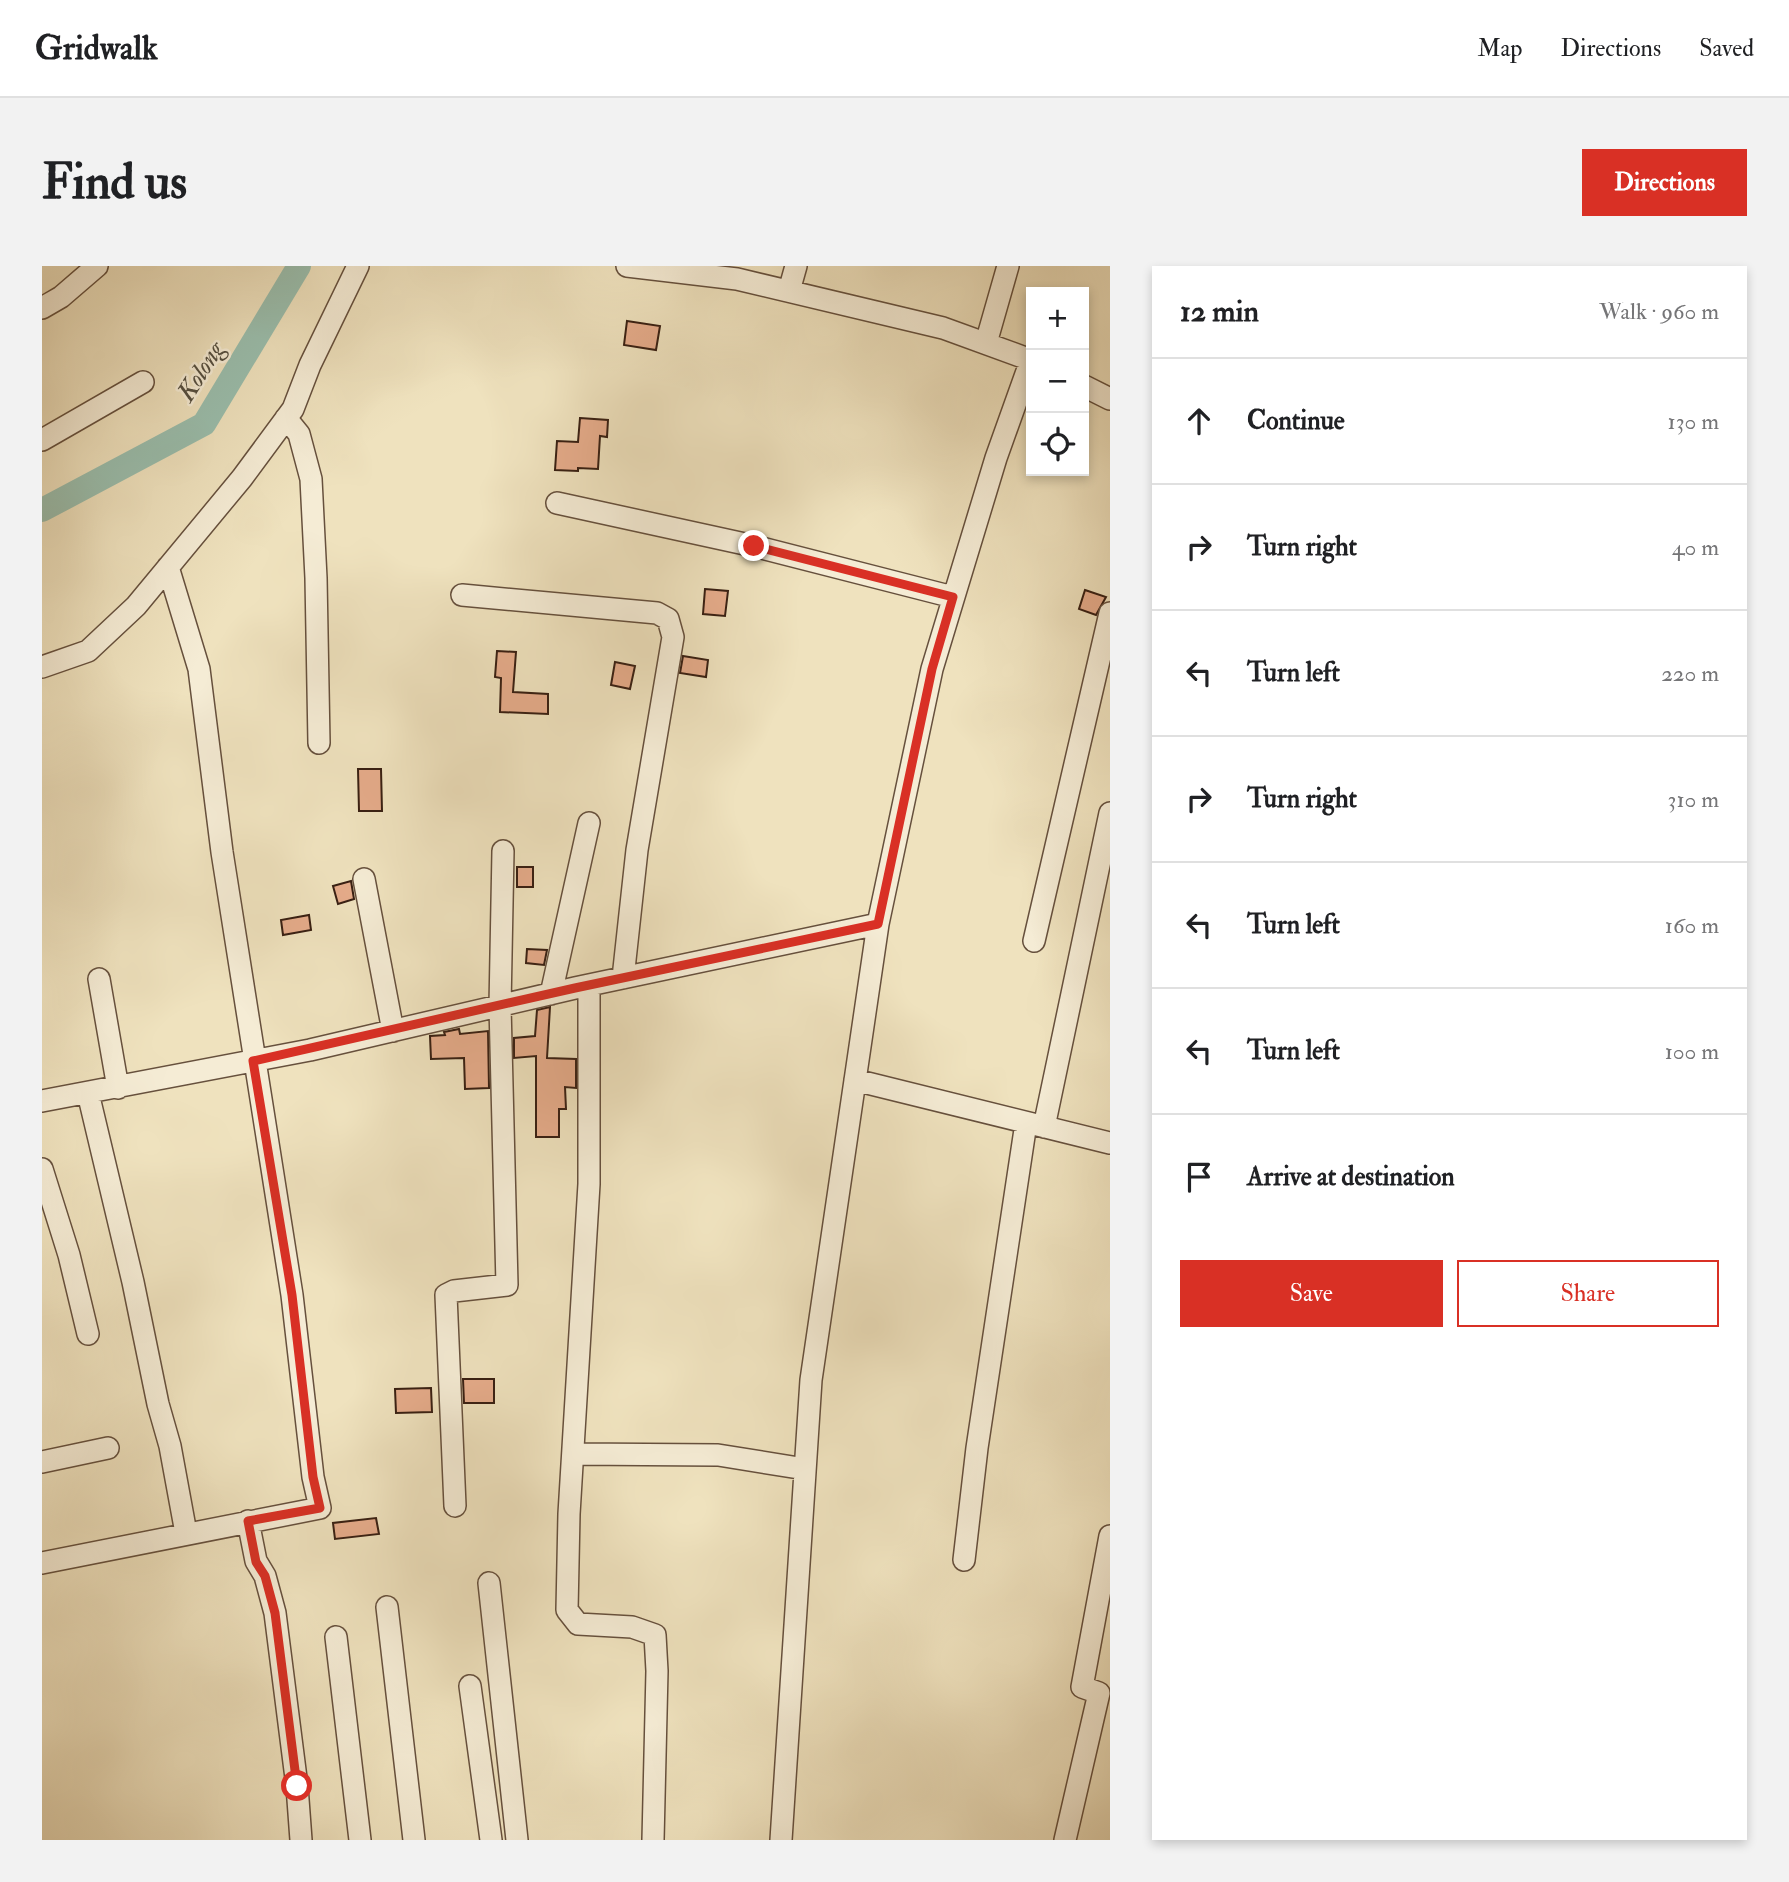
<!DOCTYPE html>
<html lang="en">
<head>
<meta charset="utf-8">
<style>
	:root { --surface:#fff; --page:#f2f2f2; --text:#202124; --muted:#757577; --line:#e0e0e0; --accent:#d93025 }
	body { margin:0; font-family:"IM FELL Double Pica",serif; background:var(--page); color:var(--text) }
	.controls { position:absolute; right:21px; top:21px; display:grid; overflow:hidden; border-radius:0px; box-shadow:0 4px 10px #0003 }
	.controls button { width:63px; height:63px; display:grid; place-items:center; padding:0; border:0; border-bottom:2px solid var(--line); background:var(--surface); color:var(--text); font:35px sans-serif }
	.stop { position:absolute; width:21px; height:21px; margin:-16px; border:5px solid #d93025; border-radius:50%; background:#fff }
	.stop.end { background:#d93025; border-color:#fff; box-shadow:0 2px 7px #0008 }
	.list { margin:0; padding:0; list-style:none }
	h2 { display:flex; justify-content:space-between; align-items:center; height:91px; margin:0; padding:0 28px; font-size:30px }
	h2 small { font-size:23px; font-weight:400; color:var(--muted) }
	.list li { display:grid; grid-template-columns:46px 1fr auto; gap:21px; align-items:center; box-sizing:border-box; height:126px; padding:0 28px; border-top:2px solid var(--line) }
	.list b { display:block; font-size:26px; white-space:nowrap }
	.list em { font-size:23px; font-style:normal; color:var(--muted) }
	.actions { display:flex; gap:14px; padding:21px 28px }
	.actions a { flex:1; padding:16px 0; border:2px solid var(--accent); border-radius:0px; text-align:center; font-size:24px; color:var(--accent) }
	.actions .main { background:var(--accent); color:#fff }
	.icon { flex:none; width:38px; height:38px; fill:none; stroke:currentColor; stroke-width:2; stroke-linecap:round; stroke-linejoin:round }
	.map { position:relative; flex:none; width:1068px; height:1574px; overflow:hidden; border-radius:0px }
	header { display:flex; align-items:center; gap:42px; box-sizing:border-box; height:98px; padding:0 35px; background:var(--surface); border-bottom:2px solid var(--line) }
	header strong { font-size:33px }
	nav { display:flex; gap:38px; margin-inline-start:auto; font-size:24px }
	.intro { display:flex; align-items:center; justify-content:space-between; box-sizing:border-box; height:168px; padding:0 42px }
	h1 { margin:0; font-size:49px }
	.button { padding:18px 32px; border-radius:0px; background:var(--accent); color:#fff; font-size:24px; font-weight:700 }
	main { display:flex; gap:42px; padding:0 42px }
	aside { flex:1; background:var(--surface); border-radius:0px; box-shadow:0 4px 10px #0003 }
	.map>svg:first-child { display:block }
</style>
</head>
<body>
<header>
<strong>Gridwalk</strong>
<nav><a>Map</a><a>Directions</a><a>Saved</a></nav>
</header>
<div class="intro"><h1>Find us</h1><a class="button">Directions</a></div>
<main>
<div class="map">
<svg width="1068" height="1574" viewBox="0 0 1068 1574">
	<rect width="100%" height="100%" fill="#efe2be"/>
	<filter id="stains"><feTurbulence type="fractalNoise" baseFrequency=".00286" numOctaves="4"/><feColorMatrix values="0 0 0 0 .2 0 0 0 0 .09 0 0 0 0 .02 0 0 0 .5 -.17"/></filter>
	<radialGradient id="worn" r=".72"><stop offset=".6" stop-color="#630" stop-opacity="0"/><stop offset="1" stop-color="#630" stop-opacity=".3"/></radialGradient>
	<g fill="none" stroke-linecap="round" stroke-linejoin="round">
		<path stroke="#9abead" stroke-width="24" d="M0 244 162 158 257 0"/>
	</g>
	<path fill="#e6ac8b" stroke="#381f12" stroke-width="2" d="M585 55 618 60 614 84 582 79Z
		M538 152 566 154 565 171 558 170 556 203 536 202V205L513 204 515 175 536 176Z
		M663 323 686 325 683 350 661 348Z
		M1043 324 1064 331 1054 349 1037 343Z
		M455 385 474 386 471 426 506 428V448L458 446 459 412 453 411Z
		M641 390 666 394 664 411 638 407Z
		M573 396 593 400 588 423 569 419Z
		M316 503H339L340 545H317Z
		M475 601H491V621H475Z
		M309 615 312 633 296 638 291 620Z
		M267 649 269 664 241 669 239 654Z
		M485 683 505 684 502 699 484 697Z
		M508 741 505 792 534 793V822L523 821 524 843H517V871H494V790L472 792V772L493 770 495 744Z
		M417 763 418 768 446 765 447 822 423 823 422 792 389 793 388 770 403 769 402 766Z
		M421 1113H452V1137H422Z
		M389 1122 390 1146 354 1147 353 1123Z
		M334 1252 337 1268 293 1273 291 1257Z"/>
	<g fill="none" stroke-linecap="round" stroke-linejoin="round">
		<g stroke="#66503d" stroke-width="24">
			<path id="minor" d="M585 0 695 13 901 62 989 94
				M747 25 754 0
				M0 42 19 31 55 0
				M944 77 966 0
				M1042 120 1068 133
				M244 152 257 168 269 213 274 312 277 477
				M0 174 101 116
				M515 237 712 280 911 331
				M420 329 615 347 626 353 631 371 595 584 581 712
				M0 401 46 385 94 340 200 212 251 143 268 99 316 0
				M322 613 351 765
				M992 675 1068 347
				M57 713 76 822
				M547 719V918L527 1248 525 1344 536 1358 590 1361 613 1369 615 1405 611 1574
				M509 728 547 557
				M813 814 1068 877
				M46 827 91 1016 116 1138 128 1180 144 1267
				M0 835 268 784 533 722 836 658
				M1002 861 1068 547
				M0 903 27 989 46 1068
				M531 1188 676 1189 763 1203
				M0 1196 66 1182
				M413 1240 404 1029 412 1025 465 1019 458 740 461 585
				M206 1255 214 1295 223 1310 233 1347 255 1520 259 1574
				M922 1294 935 1182 984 857
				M0 1297 278 1242 271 1211 250 1029 180 586 157 403 126 301
				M447 1317 475 1574
				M345 1341 372 1574
				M294 1371 318 1574
				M428 1420 449 1574
				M739 1574 769 1114 836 658 890 403 954 192 989 94
				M1023 1574 1057 1427 1040 1421 1068 1270"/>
		</g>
		<use href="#minor" stroke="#f5ecd5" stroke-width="21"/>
	</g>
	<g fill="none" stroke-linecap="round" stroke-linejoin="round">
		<path stroke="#d93025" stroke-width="9" d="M255 1520 233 1347 223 1310 214 1296 206 1255 278 1242 271 1211 250 1029 211 795 533 722 836 658 890 403 911 331 712 280"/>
	</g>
	<g text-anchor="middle" stroke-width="5" stroke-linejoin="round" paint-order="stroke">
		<g font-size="26" font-style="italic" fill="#554f40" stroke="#f5ecd5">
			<text transform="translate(158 105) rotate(-58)" y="9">Kolong</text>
		</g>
	</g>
	<rect width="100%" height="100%" filter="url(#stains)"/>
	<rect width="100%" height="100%" fill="url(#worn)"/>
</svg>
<div class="controls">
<button>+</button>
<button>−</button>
<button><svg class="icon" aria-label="locate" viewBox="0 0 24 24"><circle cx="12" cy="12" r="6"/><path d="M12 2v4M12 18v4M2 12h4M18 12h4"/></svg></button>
</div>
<div class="stop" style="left:255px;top:1520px"></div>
<div class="stop end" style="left:712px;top:280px"></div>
</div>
<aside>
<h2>12 min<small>Walk · 960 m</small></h2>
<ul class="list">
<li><svg class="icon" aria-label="ahead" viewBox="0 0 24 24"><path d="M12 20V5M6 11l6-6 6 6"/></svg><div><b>Continue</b></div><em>130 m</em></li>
<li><svg class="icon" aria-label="right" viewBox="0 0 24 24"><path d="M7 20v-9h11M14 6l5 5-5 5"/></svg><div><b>Turn right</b></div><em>40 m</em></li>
<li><svg class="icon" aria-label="left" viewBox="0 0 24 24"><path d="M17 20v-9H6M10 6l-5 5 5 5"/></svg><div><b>Turn left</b></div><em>220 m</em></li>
<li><svg class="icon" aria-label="right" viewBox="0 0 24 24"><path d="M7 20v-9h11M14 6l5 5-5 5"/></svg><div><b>Turn right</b></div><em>310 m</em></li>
<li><svg class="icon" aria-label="left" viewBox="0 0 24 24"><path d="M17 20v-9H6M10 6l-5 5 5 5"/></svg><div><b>Turn left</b></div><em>160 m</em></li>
<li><svg class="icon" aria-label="left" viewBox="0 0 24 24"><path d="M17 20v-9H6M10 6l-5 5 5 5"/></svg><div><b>Turn left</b></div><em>100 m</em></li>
<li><svg class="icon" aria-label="arrive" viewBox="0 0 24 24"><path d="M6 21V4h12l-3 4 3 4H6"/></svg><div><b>Arrive at destination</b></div></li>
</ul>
<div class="actions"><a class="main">Save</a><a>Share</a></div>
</aside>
</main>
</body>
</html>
